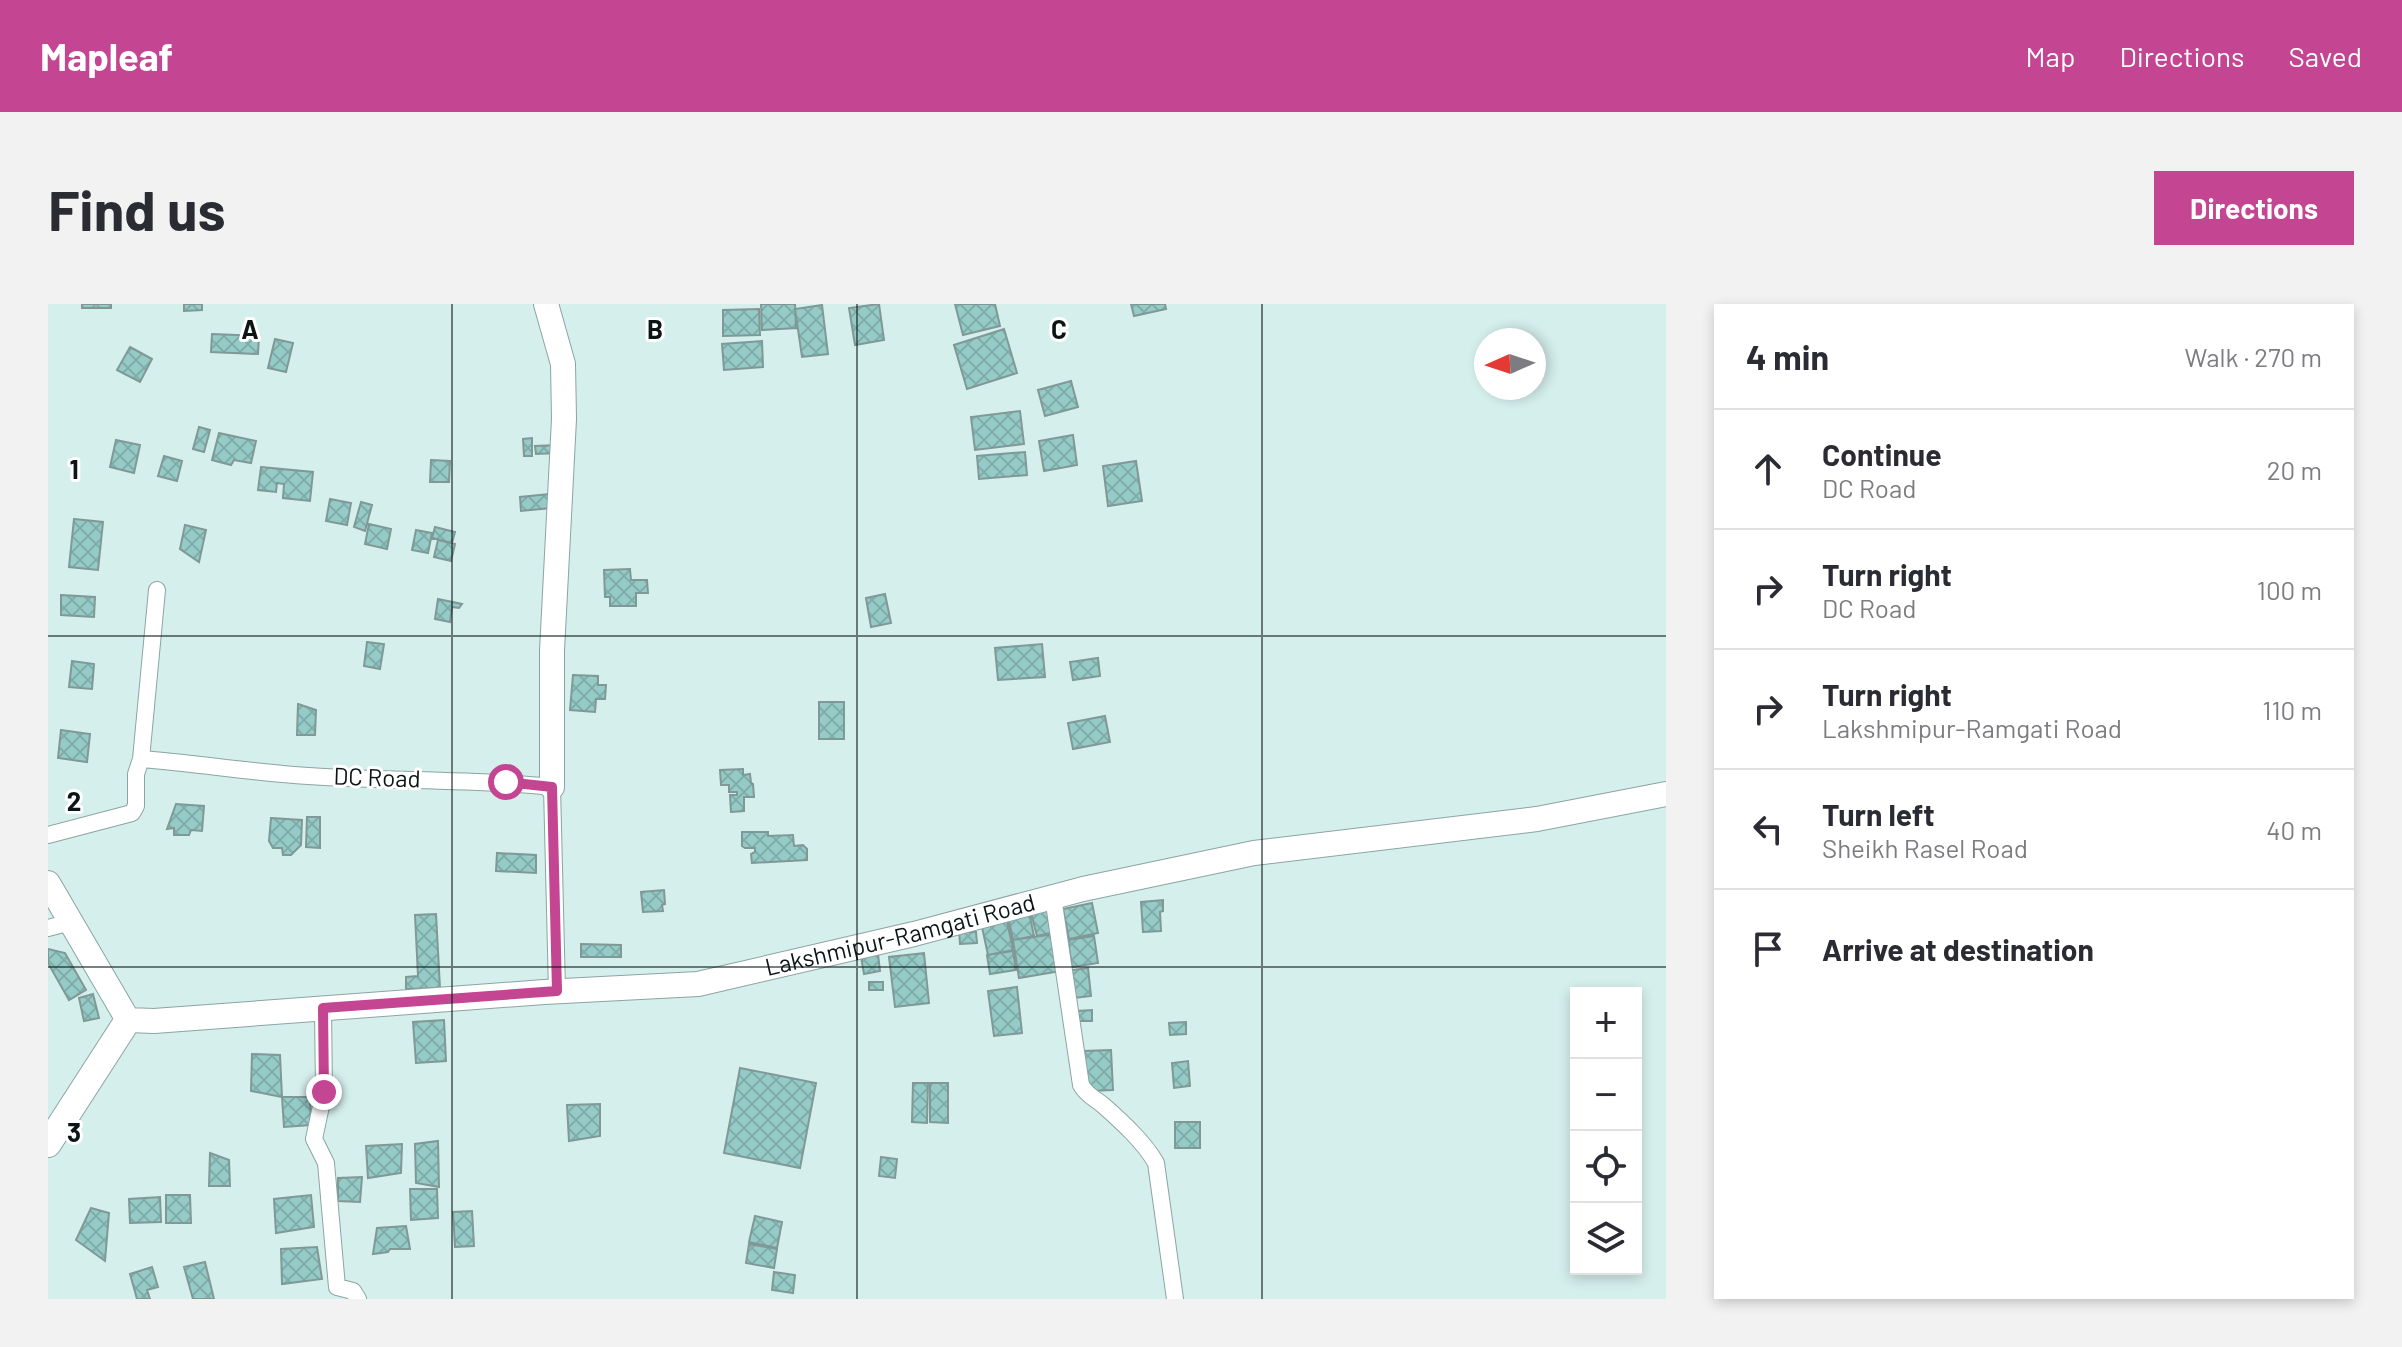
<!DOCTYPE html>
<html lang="en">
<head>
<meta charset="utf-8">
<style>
	:root { --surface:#fff; --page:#f2f2f3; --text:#2b2b33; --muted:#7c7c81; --line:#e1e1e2; --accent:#c44591 }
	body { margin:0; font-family:Barlow,sans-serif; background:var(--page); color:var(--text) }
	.controls { position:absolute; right:24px; bottom:24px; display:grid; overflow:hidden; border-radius:0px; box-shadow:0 4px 12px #0003 }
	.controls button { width:72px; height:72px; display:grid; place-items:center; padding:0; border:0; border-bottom:2px solid var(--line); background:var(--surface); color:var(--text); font:40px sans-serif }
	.compass { position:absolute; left:1426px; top:24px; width:72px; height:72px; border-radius:50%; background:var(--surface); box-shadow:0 4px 12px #0003; rotate:267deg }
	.stop { position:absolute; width:24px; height:24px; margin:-18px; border:6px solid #c44591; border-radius:50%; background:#fff }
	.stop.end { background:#c44591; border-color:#fff; box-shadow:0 2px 8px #0008 }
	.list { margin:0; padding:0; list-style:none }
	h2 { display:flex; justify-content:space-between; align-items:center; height:104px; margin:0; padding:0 32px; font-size:34px }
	h2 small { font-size:26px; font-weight:400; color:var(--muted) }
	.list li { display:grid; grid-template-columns:52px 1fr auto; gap:24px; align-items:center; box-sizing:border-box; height:120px; padding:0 32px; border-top:2px solid var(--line) }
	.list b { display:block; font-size:30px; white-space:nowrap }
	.list p { margin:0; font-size:26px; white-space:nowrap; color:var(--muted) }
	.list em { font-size:26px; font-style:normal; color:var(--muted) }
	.icon { flex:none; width:44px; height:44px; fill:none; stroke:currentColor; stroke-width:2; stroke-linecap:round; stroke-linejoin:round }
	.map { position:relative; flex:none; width:1618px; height:995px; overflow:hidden; border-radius:0px }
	header { display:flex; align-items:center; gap:48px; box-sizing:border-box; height:112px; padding:0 40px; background:var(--accent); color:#fff }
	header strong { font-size:38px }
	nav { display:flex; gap:44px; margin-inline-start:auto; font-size:28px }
	.intro { display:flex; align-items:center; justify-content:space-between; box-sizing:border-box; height:192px; padding:0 48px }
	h1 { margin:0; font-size:56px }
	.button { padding:20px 36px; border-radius:0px; background:var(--accent); color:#fff; font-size:28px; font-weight:700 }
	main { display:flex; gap:48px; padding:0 48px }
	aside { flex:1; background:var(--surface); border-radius:0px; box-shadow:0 4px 12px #0003 }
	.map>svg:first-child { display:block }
</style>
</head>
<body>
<header>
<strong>Mapleaf</strong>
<nav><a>Map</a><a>Directions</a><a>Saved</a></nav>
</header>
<div class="intro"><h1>Find us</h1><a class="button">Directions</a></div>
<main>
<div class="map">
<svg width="1618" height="995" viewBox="0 0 1618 995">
	<defs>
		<pattern id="building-cross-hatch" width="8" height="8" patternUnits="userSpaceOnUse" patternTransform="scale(2)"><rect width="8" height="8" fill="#95cbc7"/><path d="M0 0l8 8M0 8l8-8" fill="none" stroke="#7fadaa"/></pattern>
	</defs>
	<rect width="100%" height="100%" fill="#d5efed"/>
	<path fill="url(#building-cross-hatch)" stroke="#809896" stroke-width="2" d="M34 0H63V4H34Z
		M136 0H154V6L136 7Z
		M713 0H747L748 24 714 26Z
		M831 0 836 36 807 41 801 4Z
		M907 0H947L952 22 915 31Z
		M1083 0H1117L1118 5 1086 12Z
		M774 1 780 50 754 53 747 5Z
		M711 5 712 31 675 32V6Z
		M956 25 969 69 919 85 906 41Z
		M164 30 211 32 210 50 163 48Z
		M227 35 245 39 238 68 220 64Z
		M714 37 715 63 676 66 674 40Z
		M82 43 104 55 92 78 69 66Z
		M1023 77 1030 103 997 112 990 86Z
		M972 107 976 140 927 146 923 113Z
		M151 123 162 126 156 148 145 145Z
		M171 129 208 137 203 159 186 156 183 161 164 156Z
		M1025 131 1029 161 996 167 991 137Z
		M484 134V152H476L475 135Z
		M68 136 92 141 86 169 62 163Z
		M510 141 511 149 488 150 487 142Z
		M977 148 979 171 931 175 929 152Z
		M116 152 134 157 129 177 110 172Z
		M383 156 402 157 401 178H382Z
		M1088 157 1094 197 1060 202 1055 162Z
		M213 163 265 168 262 197 235 194 236 180 229 179 228 188 210 186Z
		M501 190 503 204 473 207 472 193Z
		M282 195 303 199 299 221 278 217Z
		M313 198 324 201 317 227 306 223Z
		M26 215 55 218 50 266 21 263Z
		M321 220 343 225 339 245 317 240Z
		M137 221 158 226 151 258 132 245Z
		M387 223 407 228 404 239 384 234Z
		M368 226 384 229 380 249 364 246Z
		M390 236 407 240 403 257 386 253Z
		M582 265 583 276H599L600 289H588V302H562V293H557L556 266Z
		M837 290 843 319 823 323 818 294Z
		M13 291 47 293 46 313 13 311Z
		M390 295 414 300 411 304 404 303 402 318 387 315Z
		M319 338 336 340 332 365 316 362Z
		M994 340 997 373 950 376 947 344Z
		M1050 354 1052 372 1025 376 1022 358Z
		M24 357 46 360 44 385 21 383Z
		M525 371 550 372V381H558L557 395H548L547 408 522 406Z
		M771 398H796V435H771Z
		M250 400 268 406 267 431H249Z
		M1057 412 1062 438 1025 445 1020 419Z
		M13 426 42 430 39 458 10 454Z
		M695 465V471L702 470 703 479 705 480 706 493H696V507L683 508 682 491H689V488H681V481H673L672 466Z
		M128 500 156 502 154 527 143 526 141 531H126V524L119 525Z
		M259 513H272V544L258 543Z
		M223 514 254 516 253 541 243 551H235L234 544H225L221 537Z
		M694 528H720V532L745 531 746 542 755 541 759 545V556L704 559 703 550 707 548V544H697L694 542Z
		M449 549 488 551V569L448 567Z
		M616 586 617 600 614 601 615 607 595 608 593 588Z
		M1115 596V607L1112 608 1113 627 1095 628 1093 598Z
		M1044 599 1050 629 1021 635 1015 605Z
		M1001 605 1007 628 989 632 983 609Z
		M981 608 986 632 965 636 960 612Z
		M388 610 392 684 358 685V673L370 672 367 611Z
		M959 617 965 646 940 651 934 623Z
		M911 625H921V628H928L929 639 912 640Z
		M1007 630 1013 667 971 674 965 636Z
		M1046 632 1050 659 1024 663 1020 636Z
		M533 640 573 641V653H533Z
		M0 645 17 649 38 686 21 696 0 659Z
		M965 647 968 666 942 670 939 651Z
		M876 649 881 699 847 703 841 653Z
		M830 650 832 667 816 670 813 653Z
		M1040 664 1043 692 1027 694 1024 666Z
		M821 678H835V686H821Z
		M969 683 974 729 946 732 940 687Z
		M45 690 51 714 36 717 31 694Z
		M1044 706V717H1030L1029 707Z
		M396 716 398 757 368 759 365 718Z
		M1138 718V730L1122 731 1121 719Z
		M1063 746 1065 786 1041 787 1035 747Z
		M204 750 232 751 234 793 203 787Z
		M1140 757 1142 782 1126 784 1124 759Z
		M692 764 768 779 752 864 676 849Z
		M865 779H880L879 819 864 818Z
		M882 779H900V819L882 818Z
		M234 793H262L263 821 236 823Z
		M552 800V832L521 837 519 801Z
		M1127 818H1152V844H1127Z
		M390 837 391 883 368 879 367 840Z
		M354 840 353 869 320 874 318 842Z
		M162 849 181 856 182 882H161Z
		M833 853 849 855 847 874 831 872Z
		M314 873 312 898 290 897V874Z
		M362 885H389L390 914 363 916Z
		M118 891H142L143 919H118Z
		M263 891 266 923 228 929 226 895Z
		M112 893 113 918 82 919 81 895Z
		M43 904 61 909 57 957 28 936Z
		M424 907 426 942 407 943 405 908Z
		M707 912 734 918 729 944 701 938Z
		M358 922 362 945H342L340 948 325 950 329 924Z
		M701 940 729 945 726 964 698 959Z
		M269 943 274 975 234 980 233 945Z
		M157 958 166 995H145L136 963Z
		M104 963 110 983 99 986 102 995H89L82 970Z
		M726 968 747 971 745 989 724 986Z"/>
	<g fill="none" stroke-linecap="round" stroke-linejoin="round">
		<g stroke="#8ca4a3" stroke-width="18">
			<path id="street" d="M93 455 109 286
				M0 531 84 509 88 502V470L93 455C144 459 195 467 246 471 332 478 418 474 504 483L509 687
				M1005 593 1033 781C1040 793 1046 793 1056 802 1074 818 1096 838 1108 859L1127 995
				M0 624 23 618
				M275 704 276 788 266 835 278 859 289 983 305 987 310 995"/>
		</g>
		<g stroke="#8ca4a3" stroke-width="26">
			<g id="secondary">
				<path d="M498 0 515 60 516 115 504 347V483"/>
				<path id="s1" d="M0 579 80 716 106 717 496 688 650 680 866 630 1035 585 1206 549 1489 515 1618 490"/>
			</g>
		</g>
		<g stroke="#8ca4a3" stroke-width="28">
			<path id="primary" d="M0 840 80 716"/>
		</g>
		<use href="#street" stroke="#fff" stroke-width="16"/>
		<use href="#secondary" stroke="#fff" stroke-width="24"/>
		<use href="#primary" stroke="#fff" stroke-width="26"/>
	</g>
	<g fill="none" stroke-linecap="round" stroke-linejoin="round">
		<path stroke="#c44591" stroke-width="10" d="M276 788 275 704 509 687 504 483 458 478"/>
	</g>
	<path fill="none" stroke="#0c1515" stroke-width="2" stroke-opacity="0.55" d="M404 0V995M809 0V995M1214 0V995M0 332H1618M0 663H1618"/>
	<g text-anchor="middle" stroke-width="6" stroke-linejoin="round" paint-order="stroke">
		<g font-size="24" fill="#0c1515" stroke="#fff">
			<text transform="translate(329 474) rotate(2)" y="8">DC Road</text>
			<text dy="8" stroke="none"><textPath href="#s1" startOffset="938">Lakshmipur-Ramgati Road</textPath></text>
		</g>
	</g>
	<g font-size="26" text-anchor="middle" font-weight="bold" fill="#0c1515" stroke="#fff" stroke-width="6" stroke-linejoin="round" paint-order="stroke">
		<text x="202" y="35">A</text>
		<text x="607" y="35">B</text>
		<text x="1011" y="35">C</text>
		<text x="26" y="175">1</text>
		<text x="26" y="507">2</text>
		<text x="26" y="838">3</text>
	</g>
</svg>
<div class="controls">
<button>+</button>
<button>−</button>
<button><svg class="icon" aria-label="locate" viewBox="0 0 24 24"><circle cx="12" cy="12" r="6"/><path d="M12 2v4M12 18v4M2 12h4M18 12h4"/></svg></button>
<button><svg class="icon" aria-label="layers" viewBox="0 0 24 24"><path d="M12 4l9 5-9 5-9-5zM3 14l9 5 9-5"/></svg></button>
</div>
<svg class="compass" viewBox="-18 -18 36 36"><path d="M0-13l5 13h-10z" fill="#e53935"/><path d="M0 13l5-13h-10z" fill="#7c7c81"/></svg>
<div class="stop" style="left:458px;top:478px"></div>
<div class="stop end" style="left:276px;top:788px"></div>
</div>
<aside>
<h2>4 min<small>Walk · 270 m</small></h2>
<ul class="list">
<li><svg class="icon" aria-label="ahead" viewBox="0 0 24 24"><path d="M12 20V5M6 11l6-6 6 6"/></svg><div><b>Continue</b><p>DC Road</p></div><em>20 m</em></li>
<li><svg class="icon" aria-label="right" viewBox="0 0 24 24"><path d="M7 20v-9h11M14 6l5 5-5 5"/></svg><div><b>Turn right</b><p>DC Road</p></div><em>100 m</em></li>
<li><svg class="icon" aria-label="right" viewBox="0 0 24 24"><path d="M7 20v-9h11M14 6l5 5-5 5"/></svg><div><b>Turn right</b><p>Lakshmipur-Ramgati Road</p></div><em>110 m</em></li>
<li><svg class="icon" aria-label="left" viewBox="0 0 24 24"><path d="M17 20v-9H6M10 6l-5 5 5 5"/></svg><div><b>Turn left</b><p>Sheikh Rasel Road</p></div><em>40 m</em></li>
<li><svg class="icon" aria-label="arrive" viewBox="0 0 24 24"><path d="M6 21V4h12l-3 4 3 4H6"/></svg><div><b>Arrive at destination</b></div></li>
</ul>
</aside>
</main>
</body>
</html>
